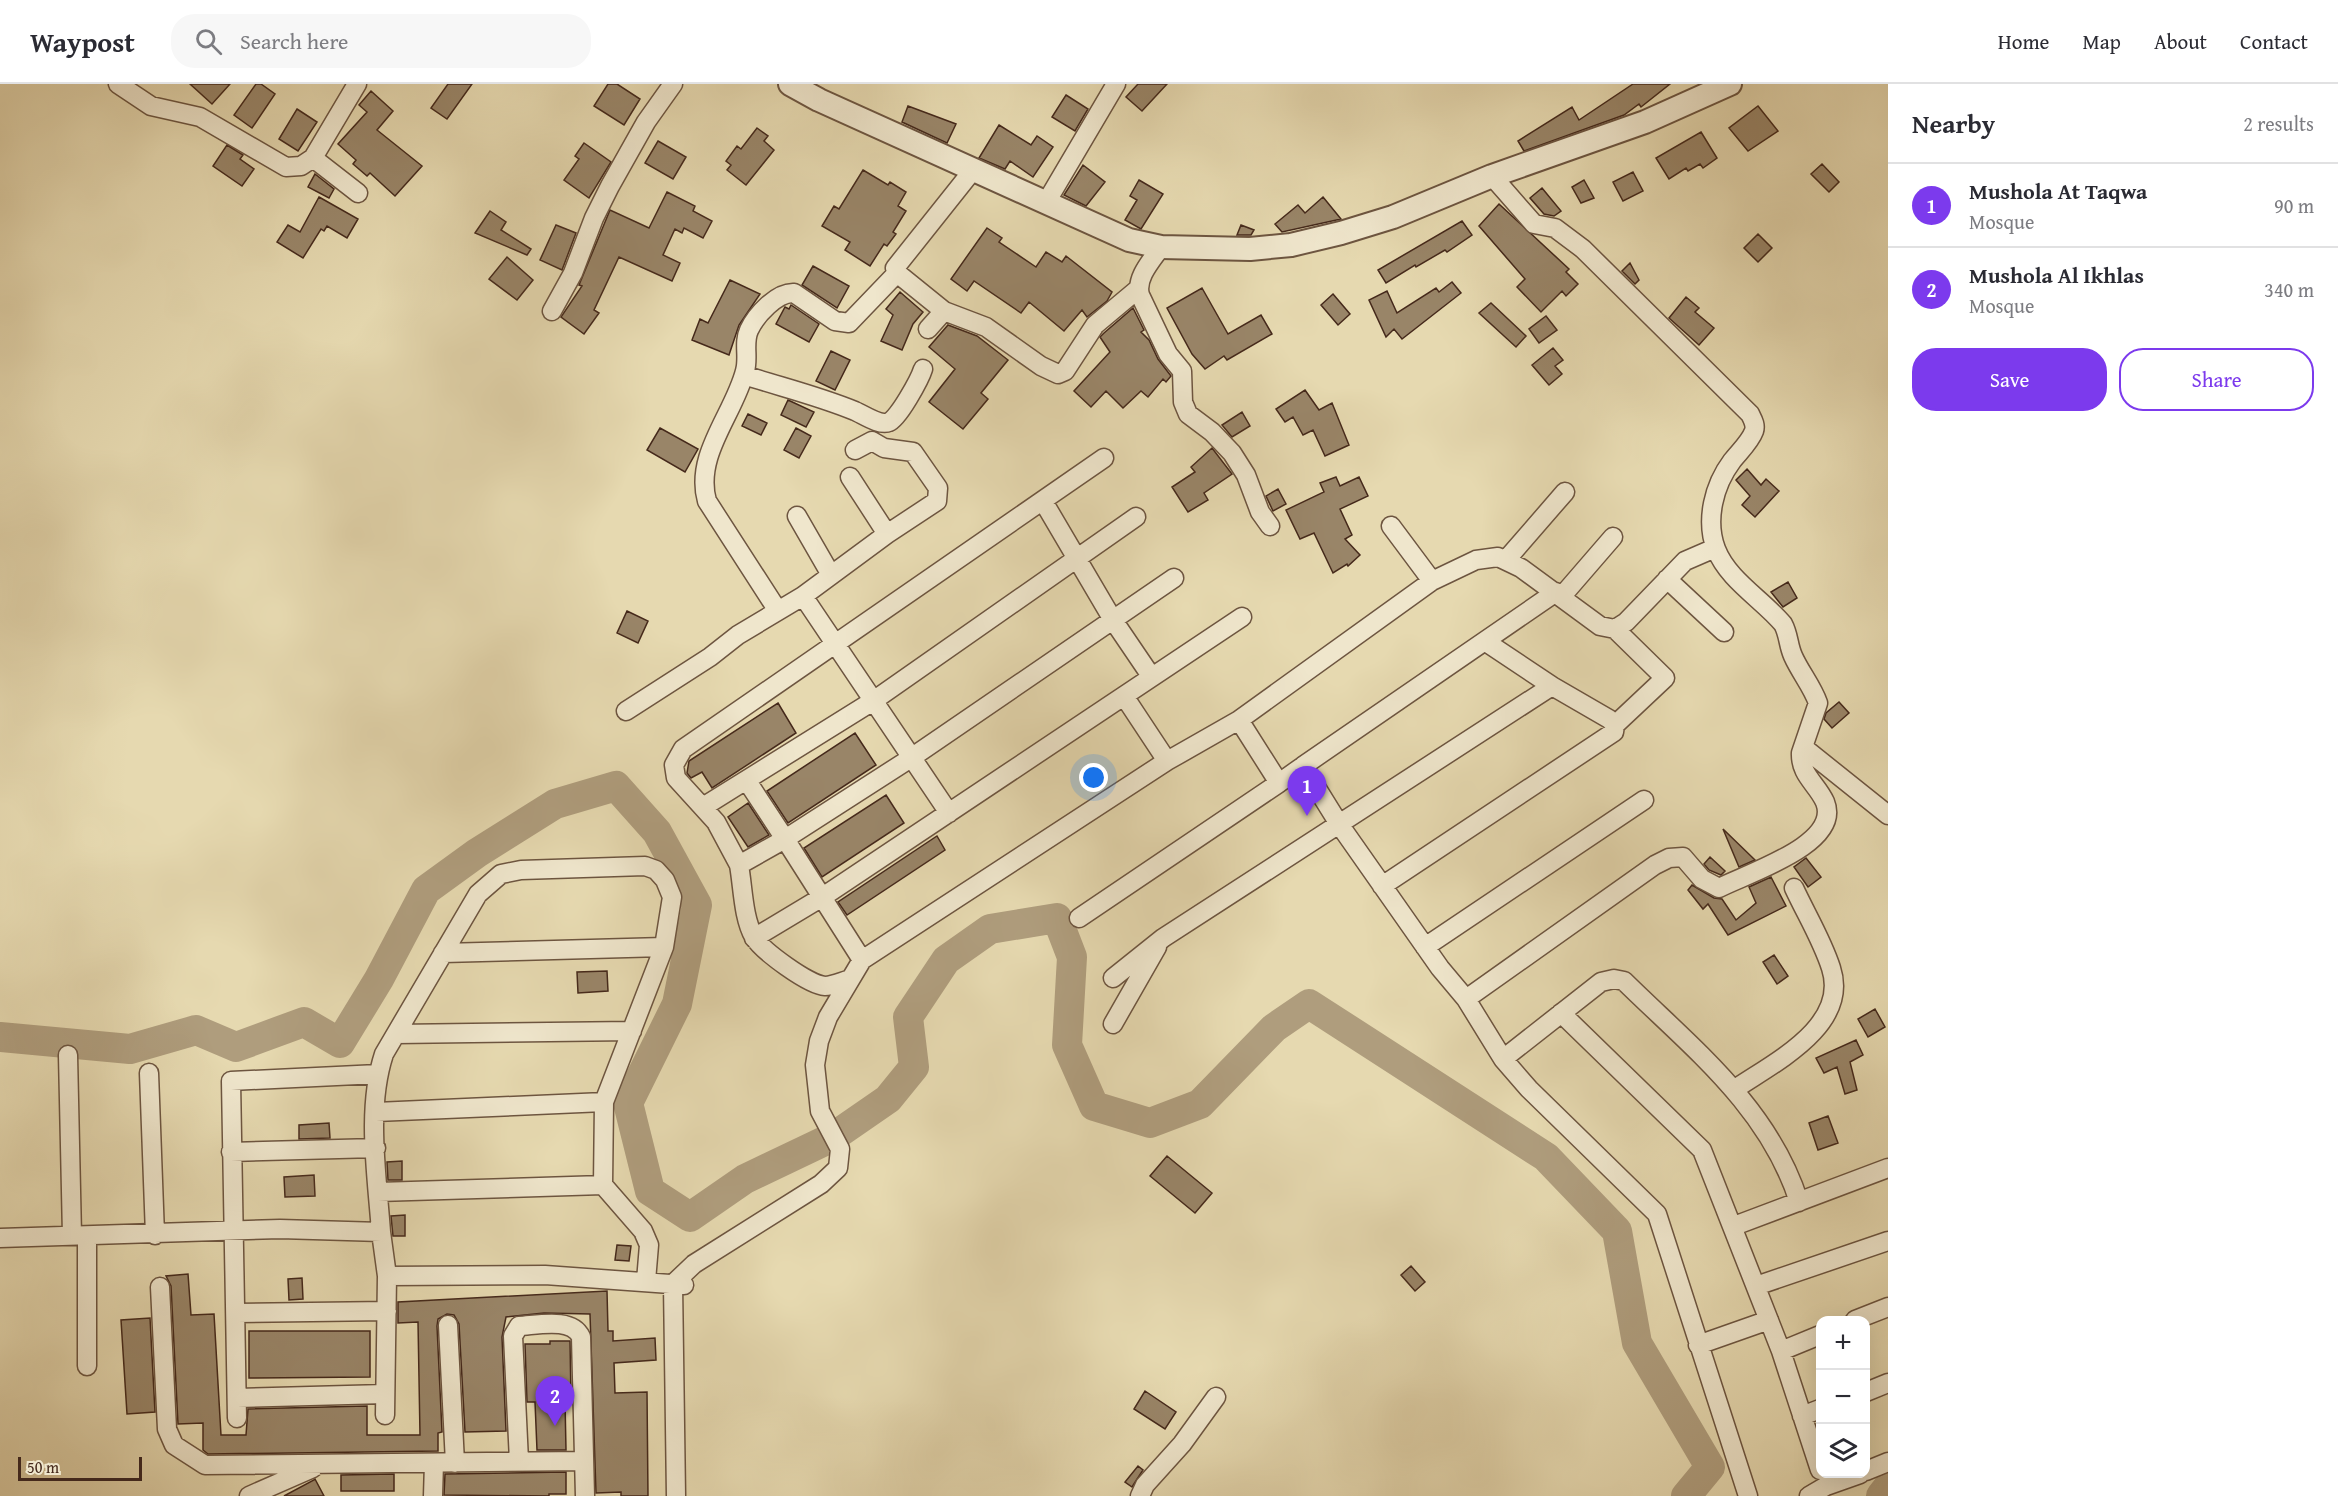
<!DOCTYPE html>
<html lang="en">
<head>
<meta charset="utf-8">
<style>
	:root { --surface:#fff; --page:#f7f7f7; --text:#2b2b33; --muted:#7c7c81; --line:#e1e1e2; --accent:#7c3aed }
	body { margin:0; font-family:"Gentium Book Plus",serif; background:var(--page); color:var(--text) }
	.controls { position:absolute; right:18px; bottom:18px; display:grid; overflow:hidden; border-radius:12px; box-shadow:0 6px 24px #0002 }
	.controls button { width:54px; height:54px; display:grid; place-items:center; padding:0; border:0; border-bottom:2px solid var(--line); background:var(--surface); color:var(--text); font:30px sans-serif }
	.scale { position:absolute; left:18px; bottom:15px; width:124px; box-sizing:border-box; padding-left:6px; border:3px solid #45291b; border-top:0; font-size:16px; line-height:21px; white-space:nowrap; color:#45291b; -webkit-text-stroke:4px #efe6cc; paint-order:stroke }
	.you { position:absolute; left:1094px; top:694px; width:21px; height:21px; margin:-15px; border:4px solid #fff; border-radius:50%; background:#1a73e8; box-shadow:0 0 0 9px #1a73e833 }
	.badge { display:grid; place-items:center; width:39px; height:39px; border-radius:50%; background:var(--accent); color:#fff; font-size:20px; font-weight:700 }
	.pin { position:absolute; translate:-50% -50px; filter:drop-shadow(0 2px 3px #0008) }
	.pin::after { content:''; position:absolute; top:32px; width:21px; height:18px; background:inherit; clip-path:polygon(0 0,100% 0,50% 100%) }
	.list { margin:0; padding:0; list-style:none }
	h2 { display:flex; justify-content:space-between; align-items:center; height:78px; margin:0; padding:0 24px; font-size:26px }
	h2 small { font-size:20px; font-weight:400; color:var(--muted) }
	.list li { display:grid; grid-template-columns:39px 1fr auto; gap:18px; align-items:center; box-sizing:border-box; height:84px; padding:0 24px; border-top:2px solid var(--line) }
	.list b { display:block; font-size:22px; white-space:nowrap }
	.list p { margin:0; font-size:20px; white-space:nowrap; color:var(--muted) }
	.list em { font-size:20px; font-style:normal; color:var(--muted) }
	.actions { display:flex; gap:12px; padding:18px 24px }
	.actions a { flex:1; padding:14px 0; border:2px solid var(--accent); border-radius:24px; text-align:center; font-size:21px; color:var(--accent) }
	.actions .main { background:var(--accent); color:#fff }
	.icon { flex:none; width:33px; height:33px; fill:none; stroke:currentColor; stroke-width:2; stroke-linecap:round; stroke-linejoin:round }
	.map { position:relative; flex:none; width:1888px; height:1412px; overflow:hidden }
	header { display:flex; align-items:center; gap:36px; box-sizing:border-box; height:84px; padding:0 30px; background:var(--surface); border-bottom:2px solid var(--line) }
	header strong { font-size:28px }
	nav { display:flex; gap:33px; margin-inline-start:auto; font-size:21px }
	.search { width:420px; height:54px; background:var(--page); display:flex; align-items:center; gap:15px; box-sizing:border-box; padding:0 21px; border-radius:24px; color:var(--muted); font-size:22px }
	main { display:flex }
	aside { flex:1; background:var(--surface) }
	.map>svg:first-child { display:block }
</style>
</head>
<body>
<header>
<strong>Waypost</strong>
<div class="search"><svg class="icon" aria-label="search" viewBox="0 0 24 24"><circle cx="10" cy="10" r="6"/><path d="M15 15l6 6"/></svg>Search here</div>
<nav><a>Home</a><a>Map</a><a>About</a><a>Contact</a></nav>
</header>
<main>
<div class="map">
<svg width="1888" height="1412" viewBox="0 0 1888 1412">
	<rect width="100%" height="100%" fill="#e6d9b0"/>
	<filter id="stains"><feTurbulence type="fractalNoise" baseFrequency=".00333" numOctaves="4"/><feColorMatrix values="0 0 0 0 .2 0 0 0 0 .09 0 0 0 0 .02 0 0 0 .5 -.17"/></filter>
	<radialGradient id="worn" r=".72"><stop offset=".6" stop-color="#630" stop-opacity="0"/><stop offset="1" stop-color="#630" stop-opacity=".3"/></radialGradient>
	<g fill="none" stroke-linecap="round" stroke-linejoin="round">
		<path stroke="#af9d7d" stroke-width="30" d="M0 953 130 965 196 946 236 963 304 938 340 959 379 895 426 806 477 769 555 720 616 702 657 748 697 821 677 920 628 1019 650 1107 690 1133 745 1095 833 1053 888 1015 914 983 908 933 946 876 990 845 1057 834 1072 873 1067 961 1094 1022 1150 1039 1200 1020 1274 944 1309 920 1546 1073 1617 1147 1637 1259 1710 1383 1686 1412
			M1881 1412 1888 1403"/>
	</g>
	<path fill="#998568" stroke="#45291b" stroke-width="1.5" d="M190 0H230L212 20Z
		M256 0H261L275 10 252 44 234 31Z
		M448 0H472L447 35 431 24Z
		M608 0H617L640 15 624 41 594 22Z
		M1138 0H1167L1142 27 1126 13Z
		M1633 0H1670L1641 23 1639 20 1624 31 1524 67 1518 57 1572 23 1579 36Z
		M371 7 393 27 377 46 422 82 395 112 370 89 367 92 353 80 356 76 338 60 367 28 359 21Z
		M1066 11 1088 25 1075 47 1052 33Z
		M908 22 956 40 947 59 902 38Z
		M1758 22 1778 47 1748 67 1729 44Z
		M297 25 317 38 298 67 279 55Z
		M999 41 1031 61 1037 52 1053 63 1033 93 1010 77 1005 85 979 74Z
		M757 44 768 52 764 57 774 66 746 101 727 86 731 81 726 77 737 62 741 65Z
		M1701 48 1717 74 1703 84 1700 80 1688 87 1686 84 1669 95 1656 74Z
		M658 57 686 73 673 95 645 79Z
		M584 59 611 78 589 114 564 96 579 75 575 72Z
		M227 61 243 71 240 75 254 85 242 102 213 82Z
		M1822 80 1839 98 1829 108 1811 90Z
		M1083 81 1105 98 1086 122 1064 111Z
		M863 86 888 101 890 98 906 108 898 122 906 127 893 148 896 150 887 162 884 160 870 182 845 166 850 158 822 142 834 122 839 125Z
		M1633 88 1643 107 1623 117 1613 98Z
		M315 90 334 105 329 114 308 103Z
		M1139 96 1163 110 1141 145 1125 136 1137 116 1130 112Z
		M1584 96 1594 114 1581 119 1572 103Z
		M1542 104 1561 127 1554 132 1544 130 1530 114Z
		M667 108 695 122 693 127 712 137 703 154 684 144 682 149 675 145 663 171 680 179 672 197 619 173 594 226 599 229 584 250 561 233 582 202 579 201 610 126 649 144Z
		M319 113 358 135 347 154 327 142 324 147 321 145 303 174 277 158 288 141 300 148Z
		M1323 113 1341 135 1282 148 1275 140 1298 121 1305 129Z
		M1499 120 1569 185 1566 188 1578 200 1566 212 1562 207 1541 228 1517 203 1525 195 1479 142Z
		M490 127 506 138 501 146 531 165 527 171 475 149Z
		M1462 137 1472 151 1447 168 1445 166 1416 183 1415 181 1386 199 1378 186Z
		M556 141 576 149 562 186 540 176Z
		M1241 141 1254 146 1251 151H1237Z
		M987 144 1002 154 999 158 1036 183 1046 168 1062 178 1066 172 1112 208 1107 217 1087 233 1082 226 1064 247 1029 218 1021 229 974 197 967 207 951 195Z
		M1758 150 1772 164 1758 178 1744 164Z
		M507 173 533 196 517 216 489 195Z
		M1630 179 1639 196 1635 200 1622 187Z
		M813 182 849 202 837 224 802 201Z
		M730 196 760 210 739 241 729 271 692 256 700 235 708 239Z
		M1452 198 1461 209 1402 255 1394 245 1386 253 1369 216 1387 207 1397 229 1436 204 1439 208Z
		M1202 204 1228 250 1261 231 1272 250 1227 276 1224 272 1205 285 1192 270 1167 224Z
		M900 208 923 228 913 240 902 266 881 257 893 231 886 225Z
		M1333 210 1350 230 1338 241 1321 221Z
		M1686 213 1699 224 1695 228 1714 244 1699 261 1669 234Z
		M1491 219 1526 252 1516 263 1479 229Z
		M791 221 819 240 809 258 776 240 785 223 789 225Z
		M1133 224 1144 246 1141 248 1149 256 1158 275 1171 292 1166 298 1163 295 1148 313 1141 307 1123 324 1106 307 1091 323 1074 307 1110 268 1100 253 1104 249Z
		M1546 232 1557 246 1539 259 1529 245Z
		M948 241 977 252 1008 276 981 309 988 315 963 345 929 318 955 285 929 263Z
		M1553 264 1563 276 1555 282 1562 290 1549 301 1532 281Z
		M831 267 850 276 835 306 816 297Z
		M1305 306 1319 326 1332 319 1349 361 1325 372 1313 346 1303 351 1293 333 1285 338 1276 325Z
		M788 316 814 328 806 343 781 331Z
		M1242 328 1250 342 1232 353 1222 341Z
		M748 330 767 339 761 351 742 342Z
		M660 344 698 365 685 388 647 366Z
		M796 344 811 352 799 374 784 366Z
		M1212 364 1232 390 1204 409 1208 416 1188 428 1172 403 1195 388 1191 383Z
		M1747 385 1761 401 1766 395 1779 407 1755 433 1742 421 1750 412 1736 396Z
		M1336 393 1340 402 1359 393 1368 412 1340 425 1352 451 1345 455 1360 471 1348 482 1347 480 1333 489 1314 449 1300 455 1286 426 1324 408 1320 399Z
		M1278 405 1286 420 1273 427 1266 412Z
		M1788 498 1797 514 1783 523 1771 508Z
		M627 527 648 537 638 559 617 549Z
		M1839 618 1849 629 1832 644 1824 635 1826 629Z
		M778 619 796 649 712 704 702 688 691 694 687 689 689 677Z
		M855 649 876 681 788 739 767 707Z
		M886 711 904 739 822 793 804 764Z
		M748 719 769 751 748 763 728 733Z
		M1723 745 1755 776 1739 783Z
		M937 752 945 766 847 831 838 818Z
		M1710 773 1725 787 1721 791 1709 786 1704 780Z
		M1806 774 1821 793 1808 803 1794 783Z
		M1771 793 1786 822 1728 851 1708 820 1703 825 1688 806 1692 801 1714 814 1722 815 1736 836 1756 819 1749 803Z
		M1774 871 1788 892 1777 900 1763 878Z
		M607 887 608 907 578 909 577 888Z
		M1875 925 1885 943 1868 953 1858 935Z
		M1856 956 1863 971 1850 978 1857 1006 1845 1010 1837 983 1824 989 1816 974Z
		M1828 1032 1838 1059 1818 1066 1809 1039Z
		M329 1039 330 1054 299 1055V1041Z
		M1167 1072 1212 1109 1195 1129 1150 1092Z
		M402 1077V1096H388L387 1078Z
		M314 1091 315 1112 285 1113 284 1093Z
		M405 1131V1152H393L391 1132Z
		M617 1161 631 1162 629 1177 615 1176Z
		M1411 1182 1425 1198 1415 1207 1401 1191Z
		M188 1190 191 1231 214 1230 221 1351H246L248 1325 367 1322V1351H420L418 1238 398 1239V1218L607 1207 608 1247H613V1257L655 1254 656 1276 614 1279 615 1309 647 1308 648 1412H621V1408L596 1409 590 1230 544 1229 506 1233 502 1253 506 1347 465 1348 459 1240 454 1231 447 1230 438 1235 437 1242 442 1348 438 1349V1367L208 1370 203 1366V1339L178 1340 171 1202 166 1192Z
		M302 1194 303 1215 289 1216 288 1195Z
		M150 1234 155 1328 127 1330 121 1236Z
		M249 1247H370V1293L249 1294Z
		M550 1257H570L571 1317H565L566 1366H537L535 1318H527L525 1260H550Z
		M1145 1307 1176 1328 1165 1345 1134 1325Z
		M1138 1382 1143 1386 1132 1403 1125 1398Z
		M566 1388V1410H549V1412L444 1411 445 1390Z
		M394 1390V1407H341V1391Z
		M315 1395 324 1412H284L314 1396Z"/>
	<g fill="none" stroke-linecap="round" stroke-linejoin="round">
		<g stroke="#6d5540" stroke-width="21">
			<path id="minor" d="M118 0 151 22 200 33 286 83 301 82 313 74 357 0
				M313 74 358 109
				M1047 117 1116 0
				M1161 163C1152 176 1135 194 1140 211L1168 270 1182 287 1183 318 1188 330 1212 348 1232 369 1246 391 1260 428 1270 442
				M552 227 573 189 594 134 610 102 646 38 673 0
				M944 227 986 243 1041 282 1058 290 1065 287 1095 241 1138 205
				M928 245 944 227 897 189 895 184 973 86
				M744 291C781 303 819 312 855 327 864 331 880 342 889 338 898 335 920 295 923 285
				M850 393 887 450
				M1043 417 1113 536 1151 592
				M797 432 831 491
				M1391 442 1432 497
				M1506 476 1565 408
				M1667 495 1724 548
				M803 512 949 729
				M1562 512 1613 453
				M778 527 707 417C694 371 734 330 745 287 749 273 743 259 749 246 756 231 777 208 794 209L835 237 849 239 897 189
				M1615 545 1665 594 1615 641
				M626 627 710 573 738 551 803 512 887 450 937 417 938 404 913 368 884 364 872 357 855 366
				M1239 636 1432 497 1476 476 1498 473 1521 484 1600 542 1615 545 1626 538 1685 477 1715 464
				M1803 663 1888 731
				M1167 677 1239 636 1279 699 1303 682 1339 740 1440 884 1466 915 1503 975 1529 1005 1657 1130 1748 1412
				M1303 682 1556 508
				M747 697 785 755 739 781 716 738 676 694 674 681 683 665 1104 374
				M703 723 873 617 1136 433
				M739 781C743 803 743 834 754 853 762 867 809 901 825 902 832 902 841 898 848 896
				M1382 802 1614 648 1615 641 1609 635 1552 602 1486 558
				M1079 834 1279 699
				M754 854 824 812 1242 533
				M1425 863 1644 716
				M443 869 664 863
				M862 876 785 755 911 674 1174 494
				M1113 894 1163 854 1552 602
				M1466 915 1655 781 1669 774 1683 773 1702 795 1719 804C1748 789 1842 760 1825 718 1817 700 1800 691 1801 669L1818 619C1812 602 1800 588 1793 572 1788 561 1789 551 1783 540 1762 515 1728 496 1716 465 1705 436 1714 401 1732 377 1739 368 1750 358 1754 347 1756 341 1753 336 1750 330L1583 165 1555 144 1534 140 1492 92
				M1561 929 1702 1066 1781 1267 1820 1386
				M1113 940 1157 863
				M396 950 632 947
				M68 971 72 1152
				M1503 975 1601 898 1614 895 1624 897C1692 964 1769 1023 1799 1118
				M149 989 155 1151
				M1735 1005C1773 979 1850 942 1831 884 1822 856 1806 830 1794 804
				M376 1028 604 1018
				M231 1068 376 1064
				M378 1108 603 1101
				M1734 1142 1888 1084
				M381 1148C377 1091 366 1025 384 970L478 810 501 790 521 786 645 782 656 786 665 796 672 813 664 863 604 1018 603 1101 643 1147 649 1161 646 1197
				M87 1152V1282
				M0 1154 280 1145 381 1148 387 1192
				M1756 1202 1888 1157
				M160 1203 167 1345 174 1361 205 1381 584 1377
				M237 1229 387 1227
				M1855 1236 1888 1223
				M448 1241 455 1379
				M1698 1261 1769 1236
				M1781 1267 1820 1251
				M1866 1308 1888 1299
				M237 1314 385 1310
				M385 1331 387 1192 545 1191 684 1201
				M1802 1332 1820 1325
				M237 1334 231 997 378 990
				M519 1377 513 1252 519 1242C538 1241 572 1233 581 1253L585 1412
				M1866 1387 1888 1378
				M249 1412 313 1384
				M433 1412 434 1379
				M676 1412 673 1200 694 1180 821 1100 838 1084 840 1065 820 1027 815 981 819 957 828 933 862 876 1167 677 1124 612
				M1140 1412 1145 1401 1182 1360 1216 1313
				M1809 1412 1826 1402 1860 1390"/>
		</g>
		<g stroke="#6d5540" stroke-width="26">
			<path id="tertiary" d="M790 0 819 16 1129 156 1161 163 1250 165 1291 161 1341 149 1393 133 1492 92 1645 38 1730 0"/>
		</g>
		<use href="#minor" stroke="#efe6cc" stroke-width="18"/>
		<use href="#tertiary" stroke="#efe6cc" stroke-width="22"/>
	</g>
	<rect width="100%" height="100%" filter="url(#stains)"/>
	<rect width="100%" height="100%" fill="url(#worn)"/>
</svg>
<div class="controls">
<button>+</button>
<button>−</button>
<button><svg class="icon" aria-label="layers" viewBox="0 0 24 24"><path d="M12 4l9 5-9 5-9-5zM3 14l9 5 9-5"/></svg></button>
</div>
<div class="scale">50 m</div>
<div class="you"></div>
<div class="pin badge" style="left:1307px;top:732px">1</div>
<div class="pin badge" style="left:555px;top:1342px">2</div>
</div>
<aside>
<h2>Nearby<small>2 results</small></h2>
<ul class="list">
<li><span class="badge">1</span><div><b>Mushola At Taqwa</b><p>Mosque</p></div><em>90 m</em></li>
<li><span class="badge">2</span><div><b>Mushola Al Ikhlas</b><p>Mosque</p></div><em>340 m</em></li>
</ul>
<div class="actions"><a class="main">Save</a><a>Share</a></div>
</aside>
</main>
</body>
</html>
